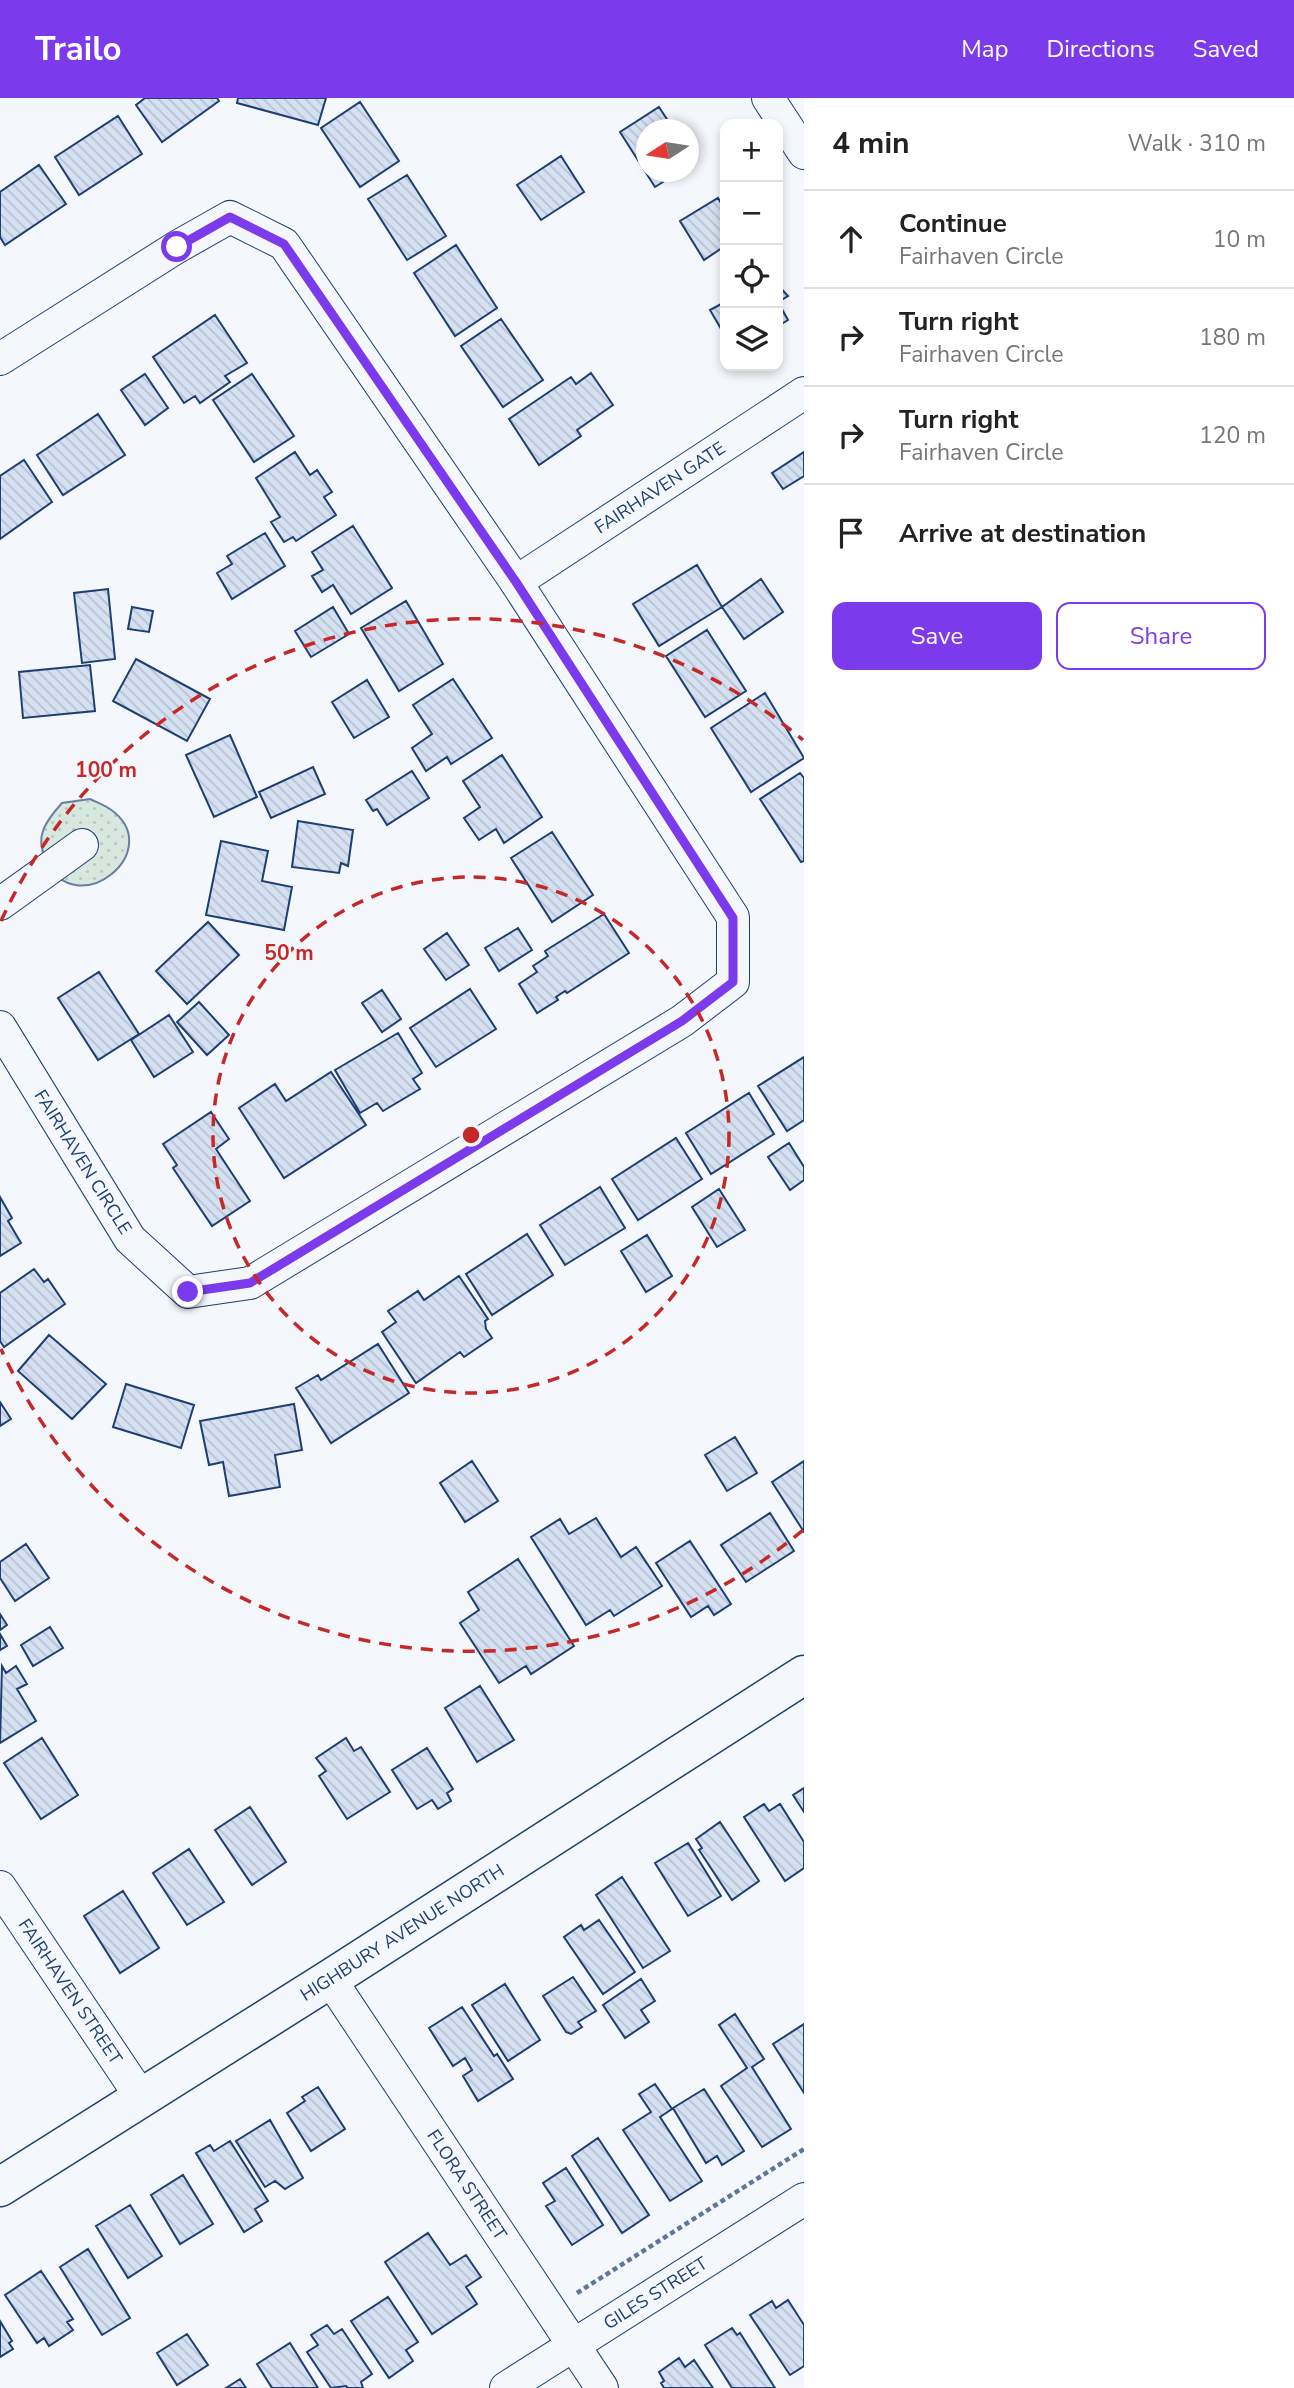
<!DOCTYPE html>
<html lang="en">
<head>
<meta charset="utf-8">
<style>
	:root { --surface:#fff; --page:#f2f2f2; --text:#222; --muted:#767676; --line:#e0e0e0; --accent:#7c3aed }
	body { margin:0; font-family:"Nunito Sans",sans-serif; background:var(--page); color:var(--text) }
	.controls { position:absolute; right:21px; top:21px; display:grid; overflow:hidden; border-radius:14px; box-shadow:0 4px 10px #0003 }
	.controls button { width:63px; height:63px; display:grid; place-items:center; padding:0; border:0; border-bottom:2px solid var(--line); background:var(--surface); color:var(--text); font:35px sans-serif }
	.compass { position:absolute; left:636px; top:21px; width:63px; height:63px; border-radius:50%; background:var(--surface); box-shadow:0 4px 10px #0003; rotate:258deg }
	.stop { position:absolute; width:21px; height:21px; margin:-16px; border:5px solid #7c3aed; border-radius:50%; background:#fff }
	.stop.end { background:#7c3aed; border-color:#fff; box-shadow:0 2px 7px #0008 }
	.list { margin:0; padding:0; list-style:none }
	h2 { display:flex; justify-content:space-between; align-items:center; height:91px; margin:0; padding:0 28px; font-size:30px }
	h2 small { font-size:23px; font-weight:400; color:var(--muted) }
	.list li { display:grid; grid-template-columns:46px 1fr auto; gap:21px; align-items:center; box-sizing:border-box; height:98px; padding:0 28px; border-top:2px solid var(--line) }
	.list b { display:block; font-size:26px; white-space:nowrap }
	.list p { margin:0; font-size:23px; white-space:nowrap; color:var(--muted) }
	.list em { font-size:23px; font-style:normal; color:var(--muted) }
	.actions { display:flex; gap:14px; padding:21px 28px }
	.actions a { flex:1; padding:16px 0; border:2px solid var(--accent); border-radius:14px; text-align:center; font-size:24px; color:var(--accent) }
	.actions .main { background:var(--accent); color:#fff }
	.icon { flex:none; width:38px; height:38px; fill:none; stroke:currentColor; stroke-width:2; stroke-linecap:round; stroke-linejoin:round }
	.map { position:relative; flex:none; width:804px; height:2290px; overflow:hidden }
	header { display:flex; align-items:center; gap:42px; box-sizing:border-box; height:98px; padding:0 35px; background:var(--accent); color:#fff }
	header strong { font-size:33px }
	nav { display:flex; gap:38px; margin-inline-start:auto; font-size:24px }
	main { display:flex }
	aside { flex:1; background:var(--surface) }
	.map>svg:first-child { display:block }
</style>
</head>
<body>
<header>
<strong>Trailo</strong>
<nav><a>Map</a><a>Directions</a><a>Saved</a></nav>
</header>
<main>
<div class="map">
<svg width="804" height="2290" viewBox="0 0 804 2290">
	<defs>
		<pattern id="grass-dots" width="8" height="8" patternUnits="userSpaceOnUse" patternTransform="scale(1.75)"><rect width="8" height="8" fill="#d7e8df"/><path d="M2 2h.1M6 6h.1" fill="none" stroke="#b8c8c3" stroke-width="1.8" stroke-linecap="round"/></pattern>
		<pattern id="building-back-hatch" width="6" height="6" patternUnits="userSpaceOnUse" patternTransform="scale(1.75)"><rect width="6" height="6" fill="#d5e0f0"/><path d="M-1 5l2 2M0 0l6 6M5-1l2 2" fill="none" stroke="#b6c1d1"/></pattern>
	</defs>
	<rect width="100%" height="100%" fill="#f4f7fb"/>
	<path fill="url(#grass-dots)" stroke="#687fa3" stroke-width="2" d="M90 701C96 704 104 707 110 711 169 752 76 827 46 762 34 738 46 723 62 705Z"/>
	<path fill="url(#building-back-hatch)" stroke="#1d3f73" stroke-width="2" d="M145 0H217L219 3 162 44 136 7Z
		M238 0H326L318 27 237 5Z
		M360 4 399 63 360 89 321 30Z
		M659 9 674 32H646V74H679L655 89 620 34Z
		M118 18 142 56 79 97 55 59Z
		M561 58 584 94 541 122 517 87Z
		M39 67 66 106 5 147 0 139V94Z
		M407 77 446 138 407 162 368 101Z
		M718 100 725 112V148L704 162 680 123Z
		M456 147 497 210 455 238 414 175Z
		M778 187 788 198 778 204 788 222 778 228Z
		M725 204V236H724L710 212Z
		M215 217 247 265 225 278 230 284 200 305 195 298 184 305 153 259Z
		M501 221 543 282 503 309 461 248Z
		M591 275 613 307 577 332 581 338 539 367 509 321 571 279 576 286Z
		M145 276 168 310 145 327 121 292Z
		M252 276 294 338 254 364 213 302Z
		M98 316 125 357 63 397 37 357Z
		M295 354 310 377 317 372 332 394 324 399 336 417 296 443 293 439 284 444 271 424 280 419 256 380Z
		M804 354V378L783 391 772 375Z
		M24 362 52 404 0 441V378Z
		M353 428 392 490 351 516 333 487 322 494 312 478 323 472 312 454Z
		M265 435 285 468 232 501 217 475 232 466 227 458Z
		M697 467 722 509 659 548 633 506Z
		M761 481 783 514 744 541 722 509Z
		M108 491 115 561 82 565 74 495Z
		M406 503 443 566 399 593 361 530Z
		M132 509 153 513 149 534 128 531Z
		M333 509 349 536 311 559 295 533Z
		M707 532 746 593 705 619 666 558Z
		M136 561 210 601 187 643 113 603Z
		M90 567 95 613 23 620 19 574Z
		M453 581 492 640 451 666 447 659 426 673 412 650 432 636 413 607Z
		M367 582 389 619 354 640 332 604Z
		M765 595 804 660 751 694 711 630Z
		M230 637 257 699 214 719 186 657Z
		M502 657 542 719 504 745 496 731 479 742 464 720 480 709 463 683Z
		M313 669 325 696 271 720 259 694Z
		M412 673 429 700 387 727 377 711 373 713 366 702Z
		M800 675 804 680V763L801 764 760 701Z
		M298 723 353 732 348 768 341 765 339 775 292 769Z
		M552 734 593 797 552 824 511 760Z
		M221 743 268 753 262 783 292 789 284 832 206 817Z
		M604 816 629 855 567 895 565 893 556 899 558 902 537 915 519 886 537 874 533 868 548 858 545 853Z
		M208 824 239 857 187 906 156 873Z
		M518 830 532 852 499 873 485 850Z
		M447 835 469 867 446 882 424 851Z
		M99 874 139 936 98 962 58 900Z
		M470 891 496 931 436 969 410 930Z
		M382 892 401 921 382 934 362 905Z
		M199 904 229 937 207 957 177 924Z
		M169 917 193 954 154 979 131 942Z
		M398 935 422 975 413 981 420 991 383 1013 377 1005 360 1015 335 972Z
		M804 959V1022L787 1033 758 988Z
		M331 974 366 1027 284 1080 239 1010 275 986 286 1003Z
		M749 995 774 1036 711 1076 686 1035Z
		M211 1014 229 1041 216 1051 250 1103 212 1128 173 1070 177 1067 163 1046Z
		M676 1040 702 1081 638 1122 612 1081Z
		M789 1045 804 1069V1082L790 1092 768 1059Z
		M600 1089 625 1130 565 1167 540 1127Z
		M719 1091 745 1132 717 1149 692 1109Z
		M0 1099 12 1120 8 1123 21 1145 0 1158Z
		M527 1136 553 1177 492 1217 466 1176Z
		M647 1137 672 1178 646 1194 621 1153Z
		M34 1171 44 1184 48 1181 65 1206 4 1249 0 1243V1195Z
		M459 1178 488 1221 485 1223 486 1231 492 1240 464 1259 460 1254 416 1285 382 1234 396 1224 388 1213 418 1193 424 1202Z
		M49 1237 106 1286 72 1321 18 1273Z
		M378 1246 409 1295 331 1345 296 1290 318 1277 321 1282Z
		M126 1286 194 1307 181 1350 113 1329Z
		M0 1304 11 1321 0 1328Z
		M294 1306 302 1352 275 1357 280 1389 229 1398 223 1364 209 1367 200 1323Z
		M735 1339 757 1375 727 1393 705 1357Z
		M472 1363 498 1403 465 1424 440 1385Z
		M804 1363V1434L772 1384Z
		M770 1415 794 1453 746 1484 721 1447Z
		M596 1420 621 1459 636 1449 662 1488 614 1518 610 1512 586 1527 531 1439 560 1421 569 1436Z
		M690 1443 731 1506 714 1517 708 1508 691 1519 656 1465Z
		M26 1446 49 1480 15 1503 0 1480V1464Z
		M518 1461 574 1548 531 1576 526 1568 499 1585 460 1525 479 1512 468 1494Z
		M0 1516 7 1527 0 1532Z
		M50 1529 63 1550 33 1568 21 1547Z
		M0 1536 7 1548 0 1552Z
		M2 1568 6 1575 16 1568 27 1586 17 1591 36 1623 0 1645Z
		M480 1588 514 1642 477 1664 445 1610Z
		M42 1640 78 1697 41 1721 4 1665Z
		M346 1640 354 1653 361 1649 390 1694 347 1721 319 1678 326 1673 316 1660Z
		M427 1650 453 1691 447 1695 451 1703 438 1711 432 1702 417 1711 392 1672Z
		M804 1690V1714L793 1697Z
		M764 1706 769 1713 780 1706 804 1744V1770L785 1783 744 1719Z
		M250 1709 286 1764 252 1787 215 1732Z
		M720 1724 759 1783 732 1802 699 1752 702 1750 696 1741Z
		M688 1745 721 1798 688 1818 655 1765Z
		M189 1751 224 1804 187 1827 153 1775Z
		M622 1779 670 1853 643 1870 596 1797Z
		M123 1793 159 1850 120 1875 84 1818Z
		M599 1822 635 1874 603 1896 564 1839 581 1827 584 1832Z
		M573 1879 596 1913 578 1924 582 1929 571 1936 566 1934 543 1898Z
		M641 1881 655 1903 641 1912 649 1924 625 1940 603 1907Z
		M505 1886 540 1942 508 1963 472 1907Z
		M462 1909 494 1958 497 1956 513 1981 478 2003 463 1978 472 1972 465 1960 453 1968 429 1930Z
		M735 1916 764 1961 752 1969 791 2031 762 2049 721 1988 747 1970 719 1927Z
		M804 1926V1995L773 1946Z
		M655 1986 672 2011 660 2019 702 2083 670 2103 623 2032 651 2014 639 1996Z
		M318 1989 345 2031 311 2053 287 2015 305 2003 302 1999Z
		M704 1991 744 2053 722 2067 717 2058 706 2065 673 2010Z
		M270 2022 303 2080 285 2091 275 2083 265 2089 236 2043Z
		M598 2040 649 2117 622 2135 572 2058Z
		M230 2043 268 2103 255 2111 262 2123 244 2134 196 2055 210 2047 214 2053Z
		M566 2070 603 2127 572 2147 546 2108 555 2103 543 2085Z
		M183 2077 213 2126 180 2146 151 2097Z
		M130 2107 162 2158 128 2180 96 2128Z
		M428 2135 450 2167 466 2157 481 2179 466 2189 477 2206 432 2236 385 2164Z
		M88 2151 130 2220 102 2237 60 2169Z
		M41 2173 73 2221 67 2224 73 2232 49 2248 44 2240 37 2245 5 2197Z
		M388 2199 418 2244 406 2252 413 2263 389 2280 351 2223Z
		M788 2202 804 2227V2268L790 2277 750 2217 772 2203 776 2210Z
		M0 2223 12 2243 9 2245 13 2251 0 2259Z
		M327 2227 334 2236 342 2231 372 2276 361 2284 363 2290H348L346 2288 331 2290 307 2254 318 2247 311 2237Z
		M732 2230 737 2237 740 2235 775 2290H732L705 2247Z
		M187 2236 208 2267 177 2287 157 2255Z
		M290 2245 318 2290H272L257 2266Z
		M679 2260 685 2269 694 2262 713 2290H664L661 2285 664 2283 659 2274Z
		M240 2281 246 2290H226Z"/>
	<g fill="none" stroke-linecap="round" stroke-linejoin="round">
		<g stroke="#1d3f73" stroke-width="34">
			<g id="street">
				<path d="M768 0 804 55"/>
				<path d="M0 261 177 149 230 119 284 146 516 484 733 819V884L682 923 250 1185 188 1194 130 1141 0 929"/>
				<path id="s1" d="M516 484 804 295"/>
				<path d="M0 806 82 747"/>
				<path id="s2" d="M0 1789 141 1999"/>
				<path id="s3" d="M330 1881 602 2290"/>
				<path id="s4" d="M506 2290 804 2101"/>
			</g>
		</g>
		<g stroke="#1d3f73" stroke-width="41">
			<g id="secondary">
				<path id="s5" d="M0 2089 330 1881 804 1577"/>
			</g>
		</g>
		<path stroke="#5e769c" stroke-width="4.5" stroke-dasharray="5 3.5" stroke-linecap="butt" d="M577 2195 804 2051"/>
		<use href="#street" stroke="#f4f7fb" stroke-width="32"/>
		<use href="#secondary" stroke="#f4f7fb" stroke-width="38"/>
	</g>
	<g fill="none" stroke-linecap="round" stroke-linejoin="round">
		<path stroke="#7c3aed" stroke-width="9" d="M177 149 230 119 284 146 516 484 733 820V884L682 923 250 1185 188 1194"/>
	</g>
	<g fill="none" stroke="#c62828" stroke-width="3.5" stroke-dasharray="12 9">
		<circle cx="471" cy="1037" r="258"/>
		<path d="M803 1432A516 516 0 0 1 1 1251M1 823A516 516 0 0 1 803 642"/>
	</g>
	<g text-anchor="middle" stroke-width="5" stroke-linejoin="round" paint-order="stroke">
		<g font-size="18" fill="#1d3f73" stroke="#f4f7fb">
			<text dy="6" stroke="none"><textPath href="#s1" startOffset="172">FAIRHAVEN GATE</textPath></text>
			<text transform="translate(83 1064) rotate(58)" y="6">FAIRHAVEN CIRCLE</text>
			<text dy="6" stroke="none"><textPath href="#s5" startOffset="476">HIGHBURY AVENUE NORTH</textPath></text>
			<text dy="6" stroke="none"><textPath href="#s2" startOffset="126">FAIRHAVEN STREET</textPath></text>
			<text dy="6" stroke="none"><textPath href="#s3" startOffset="247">FLORA STREET</textPath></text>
			<text dy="6" stroke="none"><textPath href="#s4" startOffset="177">GILES STREET</textPath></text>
		</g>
	</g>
	<circle cx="471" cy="1037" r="10" fill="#c62828" stroke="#f4f7fb" stroke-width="3.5"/>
	<g font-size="21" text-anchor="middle" font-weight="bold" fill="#c62828" stroke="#f4f7fb" stroke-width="5" stroke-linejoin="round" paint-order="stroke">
		<text x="106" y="679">100 m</text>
		<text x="289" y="862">50 m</text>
	</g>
</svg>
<div class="controls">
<button>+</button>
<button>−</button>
<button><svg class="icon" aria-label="locate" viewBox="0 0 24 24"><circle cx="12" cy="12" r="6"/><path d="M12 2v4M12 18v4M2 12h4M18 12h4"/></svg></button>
<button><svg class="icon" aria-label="layers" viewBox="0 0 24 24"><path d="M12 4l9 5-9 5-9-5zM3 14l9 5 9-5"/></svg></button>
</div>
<svg class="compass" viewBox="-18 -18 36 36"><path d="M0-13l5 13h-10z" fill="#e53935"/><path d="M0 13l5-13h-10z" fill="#767676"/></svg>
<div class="stop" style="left:177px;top:149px"></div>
<div class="stop end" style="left:188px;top:1194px"></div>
</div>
<aside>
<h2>4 min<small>Walk · 310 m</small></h2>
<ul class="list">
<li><svg class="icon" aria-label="ahead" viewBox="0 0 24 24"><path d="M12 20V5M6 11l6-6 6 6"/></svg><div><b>Continue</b><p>Fairhaven Circle</p></div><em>10 m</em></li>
<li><svg class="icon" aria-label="right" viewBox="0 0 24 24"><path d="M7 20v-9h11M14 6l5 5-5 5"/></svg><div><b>Turn right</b><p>Fairhaven Circle</p></div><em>180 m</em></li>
<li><svg class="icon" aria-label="right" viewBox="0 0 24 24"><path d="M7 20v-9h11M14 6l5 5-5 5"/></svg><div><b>Turn right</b><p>Fairhaven Circle</p></div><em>120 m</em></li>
<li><svg class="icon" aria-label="arrive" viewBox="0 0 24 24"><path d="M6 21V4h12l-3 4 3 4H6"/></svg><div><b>Arrive at destination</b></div></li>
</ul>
<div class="actions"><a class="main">Save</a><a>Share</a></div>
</aside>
</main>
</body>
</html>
